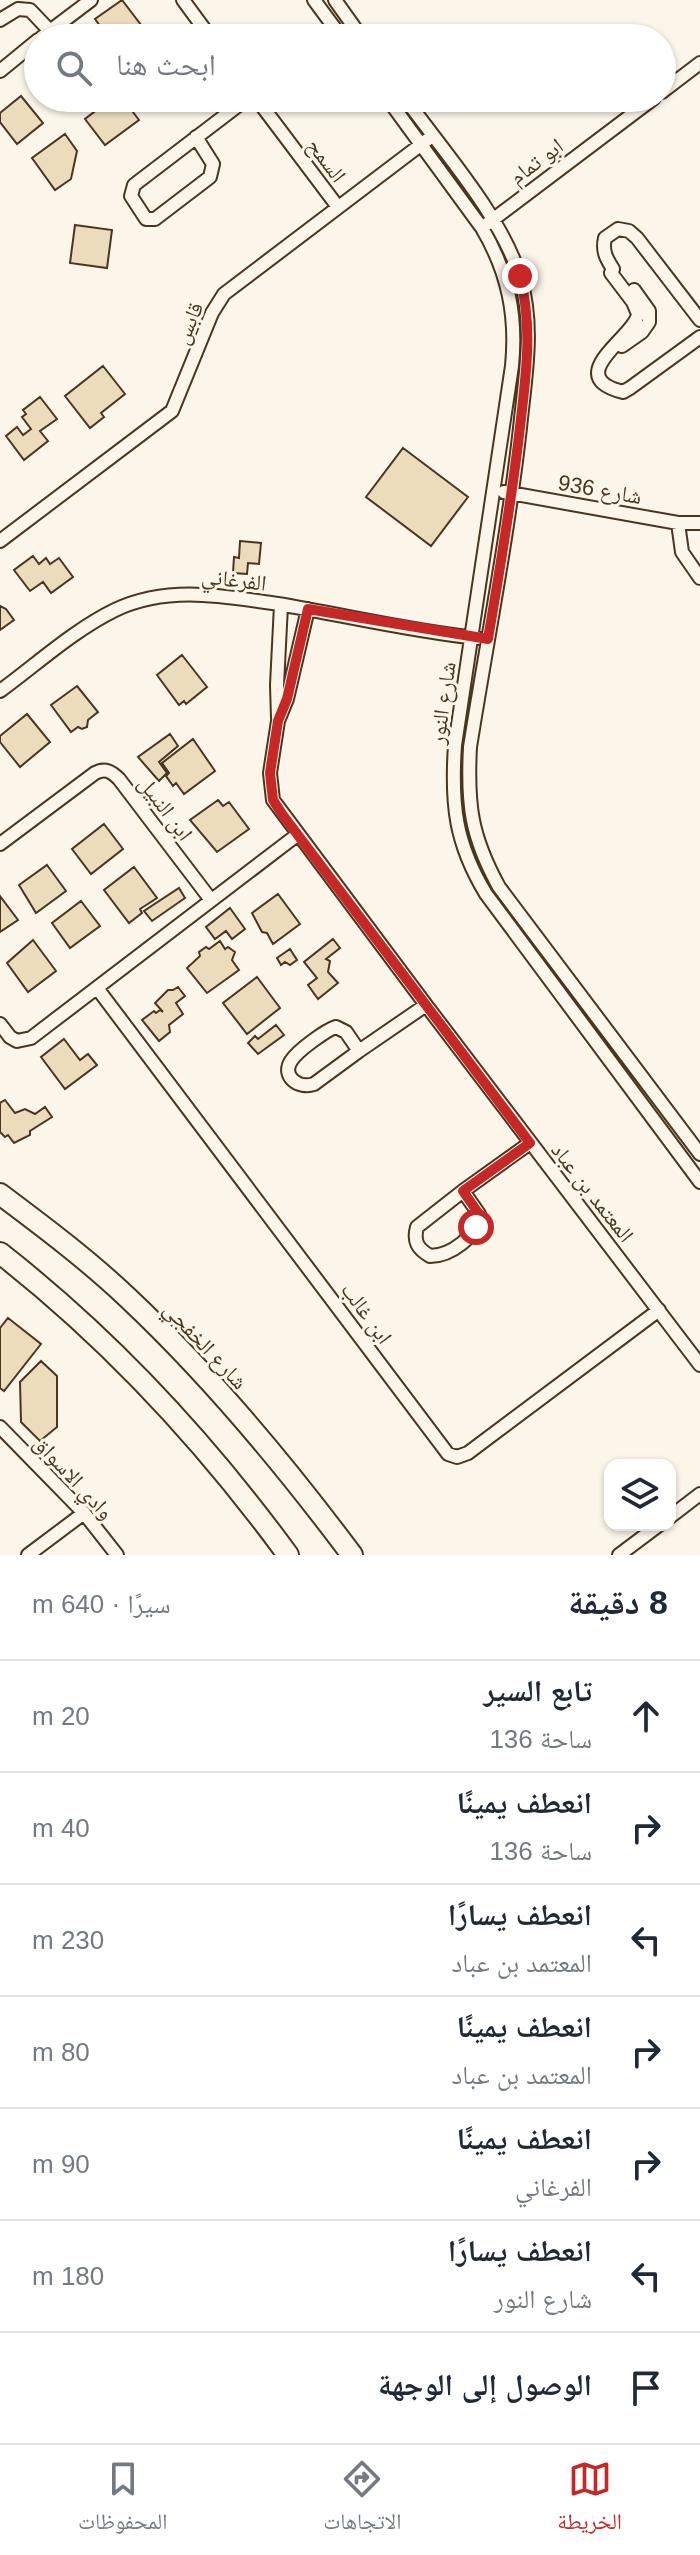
<!DOCTYPE html>
<html lang="ar">
<head>
<meta charset="utf-8">
<style>
	:root { --surface:#fff; --page:#f6f6f7; --text:#1f2937; --muted:#747a83; --line:#e0e1e3; --accent:#c62828 }
	body { margin:0; font-family:Arial,"Noto Naskh Arabic",sans-serif; background:var(--page); color:var(--text); direction:rtl }
	.controls { position:absolute; right:24px; bottom:24px; display:grid; overflow:hidden; border-radius:16px; box-shadow:0 2px 6px #0004 }
	.controls button { width:72px; height:72px; display:grid; place-items:center; padding:0; border:0; border-bottom:2px solid var(--line); background:var(--surface); color:var(--text); font:40px sans-serif }
	.stop { position:absolute; width:24px; height:24px; margin:-18px; border:6px solid #c62828; border-radius:50%; background:#fff }
	.stop.end { background:#c62828; border-color:#fff; box-shadow:0 2px 8px #0008 }
	.list { margin:0; padding:0; list-style:none }
	h2 { display:flex; justify-content:space-between; align-items:center; height:104px; margin:0; padding:0 32px; font-size:34px }
	h2 small { font-size:26px; font-weight:400; color:var(--muted) }
	.list li { display:grid; grid-template-columns:52px 1fr auto; gap:24px; align-items:center; box-sizing:border-box; height:112px; padding:0 32px; border-top:2px solid var(--line) }
	.list b { display:block; font-size:30px; white-space:nowrap }
	.list p { margin:0; font-size:26px; white-space:nowrap; color:var(--muted) }
	.list em { font-size:26px; font-style:normal; color:var(--muted) }
	.icon { flex:none; width:44px; height:44px; fill:none; stroke:currentColor; stroke-width:2; stroke-linecap:round; stroke-linejoin:round }
	.map { position:relative; flex:none; width:700px; height:1555px; overflow:hidden; direction:ltr }
	.search { position:absolute; background:var(--surface); box-shadow:0 2px 6px #0004; left:24px; right:24px; top:24px; height:88px; display:flex; align-items:center; gap:20px; box-sizing:border-box; padding:0 28px; border-radius:44px; color:var(--muted); font-size:30px }
	.sheet { height:888px; background:var(--surface) }
	nav { display:flex; justify-content:space-around; align-items:center; box-sizing:border-box; height:112px; border-top:2px solid var(--line); background:var(--surface); font-size:22px; color:var(--muted) }
	nav a { display:grid; justify-items:center; gap:4px }
	nav .on { color:var(--accent) }
	.map>svg:first-child { display:block }
</style>
</head>
<body>
<div class="map">
<svg width="700" height="1555" viewBox="0 0 700 1555">
	<rect width="100%" height="100%" fill="#fbf6e9"/>
	<path fill="#ecdcbc" stroke="#4a3520" stroke-width="2" d="M122 0 151 38H109L95 19Z
		M21 96 43 123 17 144 0 122V113Z
		M111 99 119 109 126 103 139 120 105 145 85 119Z
		M65 134 77 151 71 179 55 190 32 158Z
		M75 225 112 230 107 268 70 263Z
		M103 366 125 394 101 413 104 417 90 428 65 396Z
		M40 397 57 419 40 431 48 441 24 460 6 436 17 427 23 435 31 429 22 417 26 414 23 410Z
		M403 448 468 497 431 546 366 497Z
		M240 541 261 543 259 564 248 563 247 574 233 573 234 557 239 558Z
		M33 556 39 564 46 558 50 564 59 558 73 577 51 593 43 582 30 591 14 570Z
		M0 606 6 609 14 620 0 630Z
		M182 655 207 687 186 704 184 701 179 705 157 675Z
		M77 686 98 712 88 720 87 727 82 729 78 727 71 732 51 705Z
		M27 714 50 742 20 767 0 742V736Z
		M170 734 178 746 159 762 167 773 159 781 138 757Z
		M193 739 215 771 184 794 176 783 173 786 166 776 169 773 162 763Z
		M218 800 223 806 229 802 249 829 217 852 190 820Z
		M104 824 123 849 91 874 72 849Z
		M47 865 66 891 36 913 19 885Z
		M134 867 157 898 140 909 142 913 129 923 104 890Z
		M179 888 185 898 152 921 144 911Z
		M278 894 300 924 273 944 267 933 262 932 252 913Z
		M0 896 18 920 0 932Z
		M81 901 100 926 70 948 52 923Z
		M230 908 245 929 232 939 226 931 215 939 206 927Z
		M333 939 340 948 326 959 330 961 328 972 338 983 318 999 308 985 317 978 304 962Z
		M33 940 56 971 28 992 7 963Z
		M220 941 225 949 228 947 235 952 232 960 239 970 207 993 187 968 200 956 199 952 206 947 209 949Z
		M290 949 297 960 290 965 285 962 281 965 277 958Z
		M257 977 280 1008 247 1034 223 1003Z
		M178 987 185 996 176 1003 183 1014 169 1025 170 1032 159 1041 142 1020 154 1011 156 1013 160 1010 163 1012 155 1003 168 990H173Z
		M276 1025 284 1035 258 1054 248 1043 255 1036 258 1039Z
		M64 1039 80 1060 88 1054 97 1065 65 1089 41 1057Z
		M5 1100 15 1113 25 1109 35 1114 45 1107 52 1117 30 1131V1135L14 1143 8 1135 5 1137 0 1132V1103Z
		M8 1318 41 1344 4 1391 0 1388V1328Z
		M41 1361 57 1376V1427L40 1441 21 1422 20 1382Z"/>
	<g fill="none" stroke-linecap="round" stroke-linejoin="round">
		<g stroke="#4a3520" stroke-width="16">
			<path id="minor" d="M183 0 211 38
				M314 0 342 38
				M335 0 362 38
				M0 20 18 9 30 10 50 31 41 38
				M50 31 91 0
				M0 71 38 40
				M662 92 700 63
				M256 98 338 207
				M387 98 482 228C508 272 517 315 512 366L455 745C451 804 455 843 486 894L700 1182
				M405 98C443 151 501 215 520 277 535 327 525 377 520 428 508 535 487 641 470 747 467 805 471 836 499 887L700 1154
				M196 137 213 164 210 177 155 219H146L131 196 134 185 248 98
				M487 224 654 98
				M700 320 637 238 629 231 618 229 605 238C602 251 606 258 613 269L611 273 633 302 638 314C636 336 560 376 623 392L630 388 700 337
				M622 346 642 332 649 322V311L634 290
				M504 492 678 523H700
				M678 523 682 552 700 578
				M0 541 172 411 212 313 224 294 427 140
				M308 609 287 699 278 721 270 773 273 800 426 1005 700 1365
				M0 691C37 664 74 630 115 610 168 585 223 596 278 604 344 615 410 631 477 638
				M278 718 277 685 281 605
				M0 844 95 773C105 768 111 771 119 779L211 900
				M97 988 448 1454 457 1457 468 1453 659 1310
				M0 1024 10 1037 17 1041 31 1038 297 835
				M336 1027 346 1032 359 1051 314 1084C299 1089 281 1077 291 1061 297 1051 326 1030 336 1027Z
				M359 1051 426 1005
				M463 1191 479 1214C479 1236 450 1256 430 1256 418 1249 413 1242 417 1227Z
				M463 1191 530 1143
				M0 1427 84 1513 117 1555
				M670 1517 700 1494
				M28 1555 84 1513
				M619 1555 659 1525"/>
		</g>
		<g stroke="#4a3520" stroke-width="24">
			<path id="trunk" d="M0 1194C44 1227 88 1260 128 1298 211 1376 284 1464 352 1555
				M0 1253C110 1339 206 1443 288 1555"/>
		</g>
		<use href="#minor" stroke="#fbf6e9" stroke-width="12"/>
		<use href="#trunk" stroke="#fbf6e9" stroke-width="20"/>
	</g>
	<g fill="none" stroke-linecap="round" stroke-linejoin="round">
		<path stroke="#c62828" stroke-width="10" d="M476 1227 479 1214 463 1191 530 1143 282 814 273 800 270 773 278 721 287 699 308 609 488 639C500 569 512 498 520 427 526 374 533 329 520 276"/>
	</g>
	<g text-anchor="middle" stroke-width="6" stroke-linejoin="round" paint-order="stroke">
		<g font-size="22" fill="#4a3520" stroke="#fbf6e9">
			<text transform="translate(327 160) rotate(53)" y="8">السمح</text>
			<text transform="translate(536 161) rotate(-37)" y="8">ابو تمام</text>
			<text transform="translate(188 323) rotate(-67)" y="8">قابس</text>
			<text transform="translate(600 489) rotate(10)" y="8">شارع 936</text>
			<text transform="translate(234 579) rotate(7)" y="8">الفرغاني</text>
			<text transform="translate(442 703) rotate(-82)" y="8">شارع النور</text>
			<text transform="translate(166 808) rotate(53)" y="8">ابن النبيل</text>
			<text transform="translate(593 1192) rotate(52)" y="8">المعتمد بن عباد</text>
			<text transform="translate(367 1313) rotate(54)" y="8">ابن غالب</text>
			<text transform="translate(206 1345) rotate(47)" y="8">شارع الخفجي</text>
			<text transform="translate(74 1477) rotate(47)" y="8">وادي الاسواق</text>
		</g>
	</g>
</svg>
<div class="controls">
<button><svg class="icon" aria-label="layers" viewBox="0 0 24 24"><path d="M12 4l9 5-9 5-9-5zM3 14l9 5 9-5"/></svg></button>
</div>
<div class="stop" style="left:476px;top:1227px"></div>
<div class="stop end" style="left:520px;top:276px"></div>
<div class="search"><svg class="icon" aria-label="search" viewBox="0 0 24 24"><circle cx="10" cy="10" r="6"/><path d="M15 15l6 6"/></svg>ابحث هنا</div>
</div>
<section class="sheet">
<h2>8 دقيقة<small>سيرًا · 640 m</small></h2>
<ul class="list">
<li><svg class="icon" aria-label="ahead" viewBox="0 0 24 24"><path d="M12 20V5M6 11l6-6 6 6"/></svg><div><b>تابع السير</b><p>ساحة 136</p></div><em>20 m</em></li>
<li><svg class="icon" aria-label="right" viewBox="0 0 24 24"><path d="M7 20v-9h11M14 6l5 5-5 5"/></svg><div><b>انعطف يمينًا</b><p>ساحة 136</p></div><em>40 m</em></li>
<li><svg class="icon" aria-label="left" viewBox="0 0 24 24"><path d="M17 20v-9H6M10 6l-5 5 5 5"/></svg><div><b>انعطف يسارًا</b><p>المعتمد بن عباد</p></div><em>230 m</em></li>
<li><svg class="icon" aria-label="right" viewBox="0 0 24 24"><path d="M7 20v-9h11M14 6l5 5-5 5"/></svg><div><b>انعطف يمينًا</b><p>المعتمد بن عباد</p></div><em>80 m</em></li>
<li><svg class="icon" aria-label="right" viewBox="0 0 24 24"><path d="M7 20v-9h11M14 6l5 5-5 5"/></svg><div><b>انعطف يمينًا</b><p>الفرغاني</p></div><em>90 m</em></li>
<li><svg class="icon" aria-label="left" viewBox="0 0 24 24"><path d="M17 20v-9H6M10 6l-5 5 5 5"/></svg><div><b>انعطف يسارًا</b><p>شارع النور</p></div><em>180 m</em></li>
<li><svg class="icon" aria-label="arrive" viewBox="0 0 24 24"><path d="M6 21V4h12l-3 4 3 4H6"/></svg><div><b>الوصول إلى الوجهة</b></div></li>
</ul>
</section>
<nav>
<a class="on"><svg class="icon" aria-label="map" viewBox="0 0 24 24"><path d="M3 6l6-2 6 2 6-2v14l-6 2-6-2-6 2zM9 4v14M15 6v14"/></svg>الخريطة</a>
<a><svg class="icon" aria-label="directions" viewBox="0 0 24 24"><path d="M12 3l9 9-9 9-9-9zM9 14v-3h6M13 9l2 2-2 2"/></svg>الاتجاهات</a>
<a><svg class="icon" aria-label="saved" viewBox="0 0 24 24"><path d="M7 4h10v16l-5-4-5 4z"/></svg>المحفوظات</a>
</nav>
</body>
</html>
